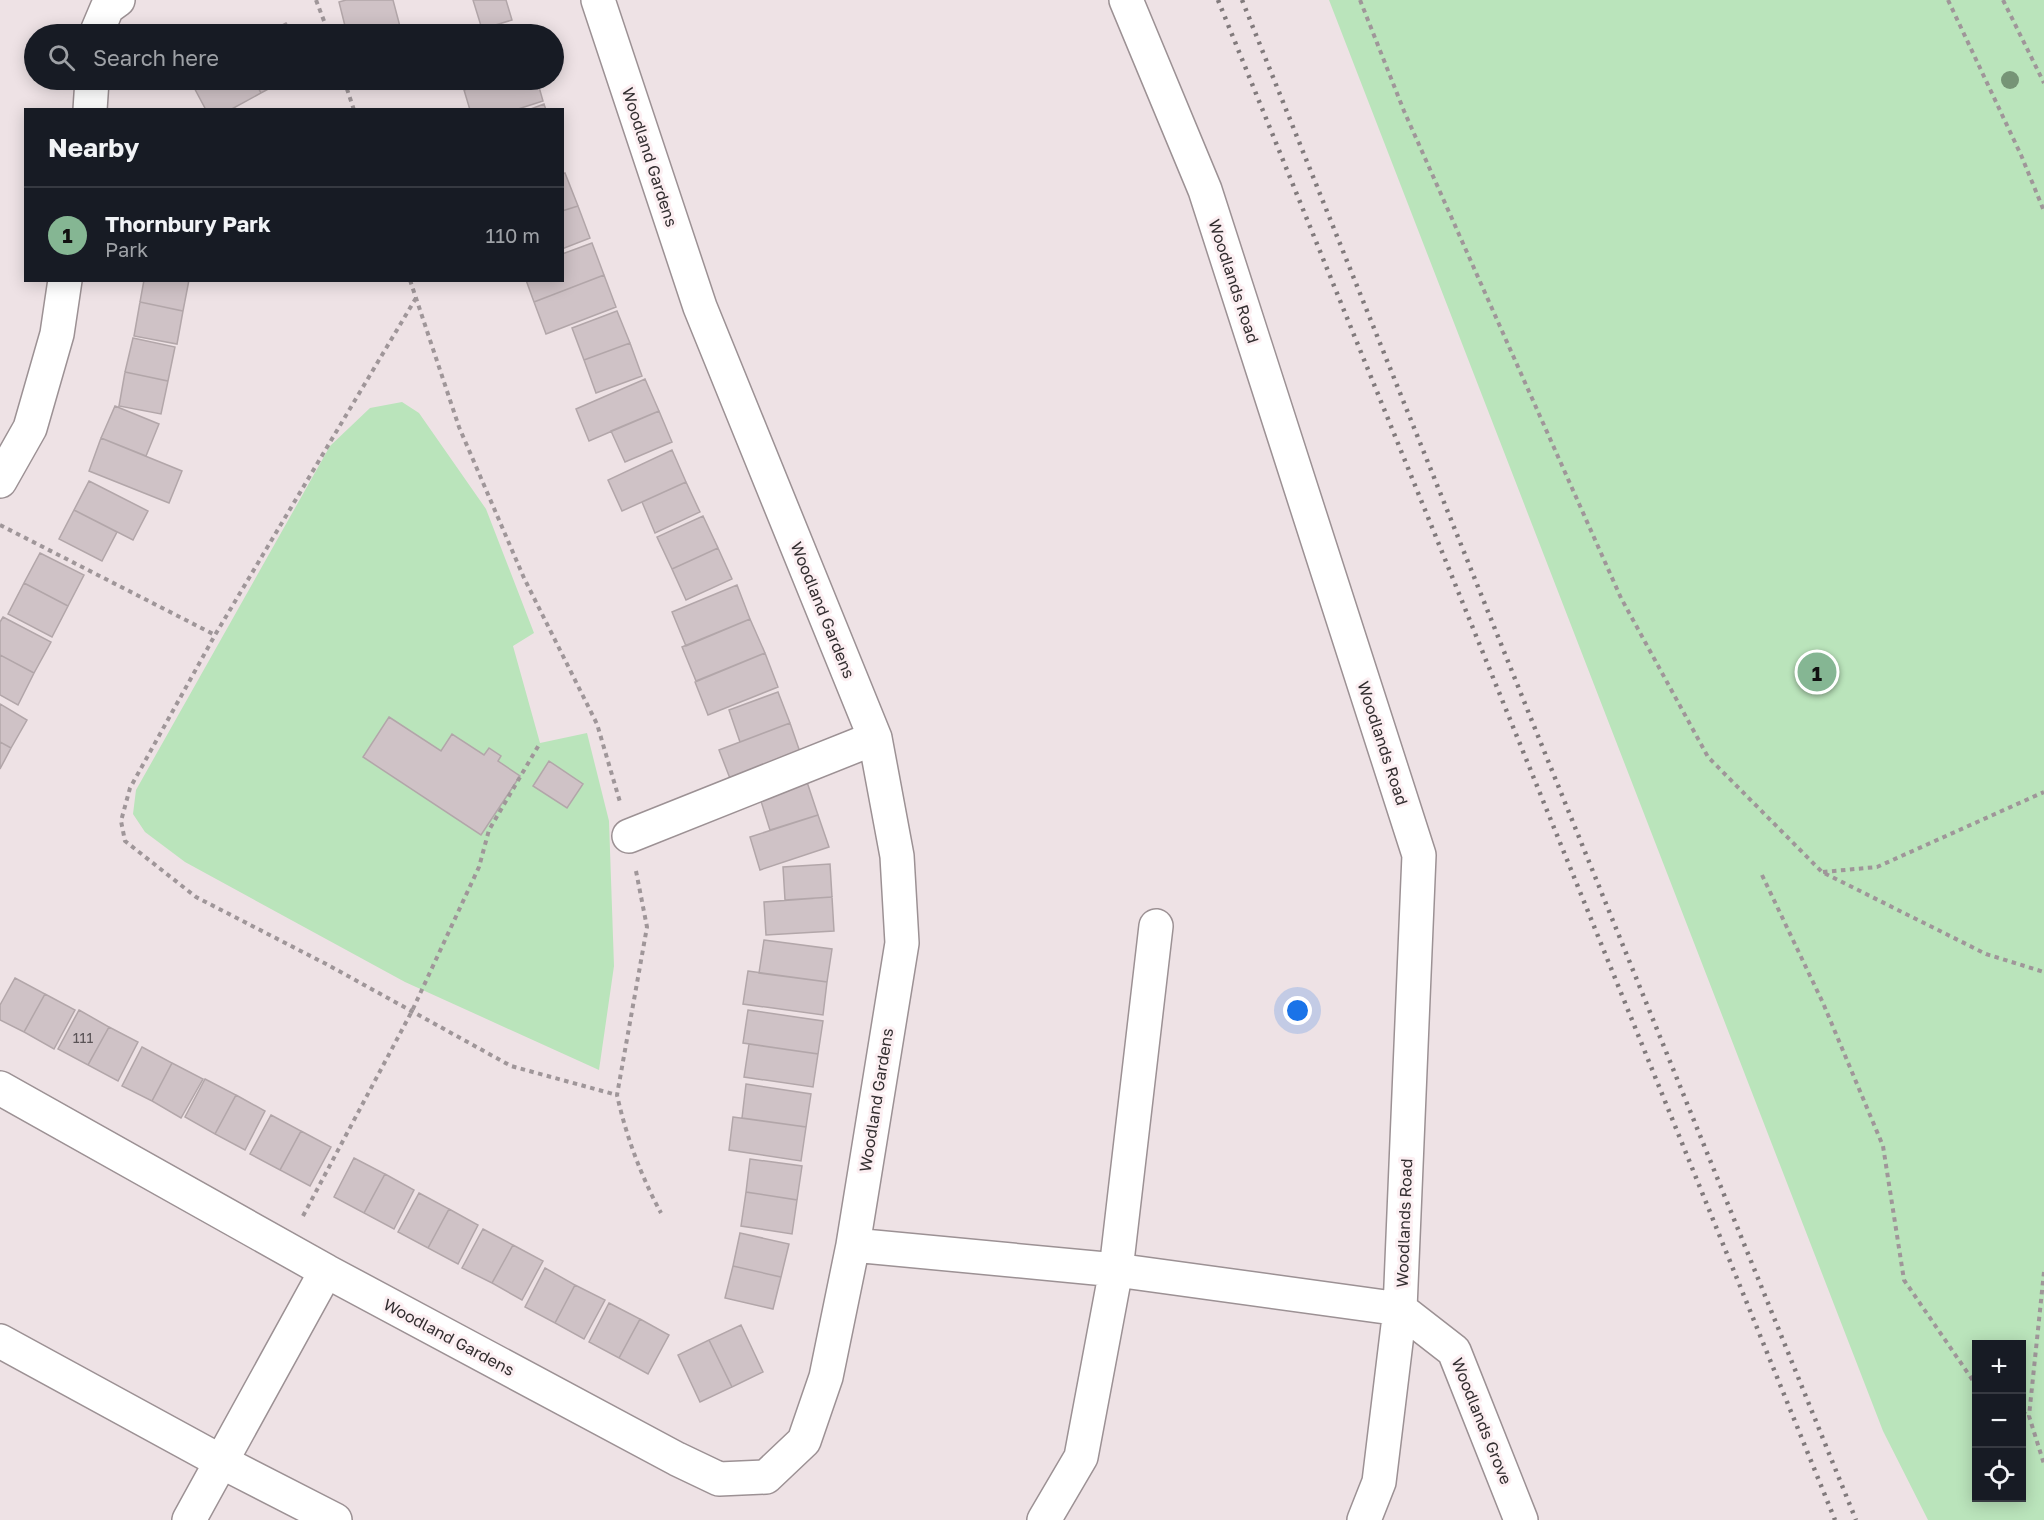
<!DOCTYPE html>
<html lang="en">
<head>
<meta charset="utf-8">
<style>
	:root { --surface:#171b24; --page:#242831; --text:#f1f3f6; --muted:#9ea1a6; --line:#363941; --accent:#85b693 }
	body { margin:0; font-family:"Golos Text",sans-serif; background:var(--page); color:var(--text) }
	.controls { position:absolute; right:18px; bottom:18px; display:grid; overflow:hidden; border-radius:0px; box-shadow:0 3px 15px #0003 }
	.controls button { width:54px; height:54px; display:grid; place-items:center; padding:0; border:0; border-bottom:2px solid var(--line); background:var(--surface); color:var(--text); font:30px sans-serif }
	.you { position:absolute; left:1298px; top:1011px; width:21px; height:21px; margin:-15px; border:4px solid #fff; border-radius:50%; background:#1a73e8; box-shadow:0 0 0 9px #1a73e833 }
	.badge { display:grid; place-items:center; width:39px; height:39px; border-radius:50%; background:var(--accent); color:#111; font-size:20px; font-weight:700 }
	.pin { position:absolute; translate:-50% -50%; border:3px solid #fff; box-shadow:0 2px 6px #0006 }
	.list { margin:0; padding:0; list-style:none }
	h2 { display:flex; justify-content:space-between; align-items:center; height:78px; margin:0; padding:0 24px; font-size:26px }
	h2 small { font-size:20px; font-weight:400; color:var(--muted) }
	.list li { display:grid; grid-template-columns:39px 1fr auto; gap:18px; align-items:center; box-sizing:border-box; height:96px; padding:0 24px; border-top:2px solid var(--line) }
	.list b { display:block; font-size:22px; white-space:nowrap }
	.list p { margin:0; font-size:20px; white-space:nowrap; color:var(--muted) }
	.list em { font-size:20px; font-style:normal; color:var(--muted) }
	.icon { flex:none; width:33px; height:33px; fill:none; stroke:currentColor; stroke-width:2; stroke-linecap:round; stroke-linejoin:round }
	.map { position:relative; flex:none; width:2044px; height:1520px; overflow:hidden }
	.search { position:absolute; background:var(--surface); box-shadow:0 3px 15px #0003; left:24px; top:24px; width:540px; height:66px; display:flex; align-items:center; gap:15px; box-sizing:border-box; padding:0 21px; border-radius:33px; color:var(--muted); font-size:22px }
	.panel { position:absolute; background:var(--surface); box-shadow:0 3px 15px #0003; left:24px; top:108px; width:540px; height:174px; border-radius:0px }
	.map>svg:first-child { display:block }
</style>
</head>
<body>
<div class="map">
<svg width="2044" height="1520" viewBox="0 0 2044 1520">
	<rect width="100%" height="100%" fill="#eee2e5"/>
	<path fill="#bae4bb" fill-rule="evenodd" d="M1329 0H2044V1520H1928L1883 1431ZM1976 1344H2022V1498H1976Z
		M402 402 419 413 486 509 534 633 513 646 540 743 587 733 609 821 614 966 599 1070 405 982 185 862 145 832 133 814 136 790 330 446 370 408Z"/>
	<path fill="#cfc2c6" stroke="#b2a6a9" stroke-width="1.5" d="M346 0H393L402 34H347L339 2Z
		M473 0H506L512 20 482 29Z
		M286 23 293 34H265Z
		M190 80H254L261 93 230 110H206Z
		M254 80H285L261 93Z
		M465 80H495L467 88Z
		M495 80H537L543 101 515 110H470L464 90Z
		M544 104 546 110H528Z
		M565 173 578 206 562 211V174Z
		M578 206 590 238 562 249V211Z
		M592 243 604 275 534 302 526 280H562V254Z
		M604 275 616 307 546 334 534 302Z
		M144 280H189L183 311 140 302Z
		M140 302 183 311 177 344 134 336Z
		M617 311 630 343 584 360 572 328Z
		M133 338 175 347 168 381 125 372Z
		M630 343 642 376 596 393 584 360Z
		M125 372 168 381 161 414 119 406Z
		M645 379 659 411 589 441 576 409Z
		M115 406 159 424 146 456 101 438Z
		M659 411 672 442 625 462 611 431Z
		M101 438 182 471 169 503 89 471Z
		M672 450 686 482 622 511 608 480Z
		M89 481 148 511 133 540 74 510Z
		M686 482 700 512 655 533 642 502Z
		M74 510 117 532 102 561 59 539Z
		M703 516 718 548 672 569 657 537Z
		M718 548 732 579 686 600 672 569Z
		M40 553 84 575 68 606 24 583Z
		M24 583 68 606 52 637 8 614Z
		M737 585 750 619 686 646 672 612Z
		M3 617 51 642 34 673 0 655V622Z
		M750 619 765 653 696 681 682 647Z
		M765 653 778 687 708 715 695 682Z
		M0 655 34 673 18 705 0 695Z
		M778 692 790 723 740 742 729 710Z
		M0 704 27 720 11 748 0 742Z
		M389 717 441 751 452 734 484 755 489 748 501 756 498 761 520 776 481 835 363 757Z
		M790 723 801 755 731 781 719 750Z
		M0 742 11 748 0 769Z
		M549 761 583 784 567 808 533 786Z
		M807 782 818 815 770 830 760 798Z
		M818 815 829 847 760 870 750 837Z
		M830 864 832 897 785 900 783 867Z
		M832 897 834 931 766 935 764 902Z
		M764 940 832 949 827 982 759 973Z
		M748 971 827 982 823 1015 743 1004Z
		M15 978 45 994 24 1032 0 1020V1005Z
		M45 994 75 1010 54 1049 24 1032Z
		M79 1010 109 1027 88 1065 58 1049Z
		M748 1010 823 1021 818 1054 743 1043Z
		M109 1027 138 1042 118 1081 88 1065Z
		M749 1044 818 1054 813 1087 744 1077Z
		M142 1047 172 1063 152 1101 122 1086Z
		M172 1063 203 1079 181 1118 152 1101Z
		M205 1079 236 1095 215 1134 185 1117Z
		M746 1084 811 1094 806 1127 742 1118Z
		M236 1095 265 1111 245 1150 215 1134Z
		M271 1115 301 1131 280 1170 250 1154Z
		M733 1117 806 1127 801 1161 729 1150Z
		M301 1131 331 1147 310 1186 280 1170Z
		M354 1158 385 1174 364 1213 334 1197Z
		M750 1159 802 1166 797 1200 746 1192Z
		M385 1174 414 1190 394 1229 364 1213Z
		M746 1192 797 1200 792 1234 741 1226Z
		M419 1193 449 1209 428 1248 398 1232Z
		M449 1209 478 1225 458 1264 428 1248Z
		M483 1229 513 1245 492 1283 462 1268Z
		M740 1233 789 1244 781 1277 733 1266Z
		M513 1245 543 1261 522 1300 492 1283Z
		M733 1266 781 1277 773 1309 725 1298Z
		M545 1268 575 1285 555 1323 525 1307Z
		M575 1285 605 1300 584 1339 555 1323Z
		M609 1303 640 1319 619 1358 589 1342Z
		M640 1319 669 1335 648 1374 619 1358Z
		M741 1325 763 1372 732 1387 709 1340Z
		M709 1340 732 1387 700 1402 678 1355Z"/>
	<g fill="none" stroke-linecap="round" stroke-linejoin="round">
		<g stroke="#9c9194" stroke-width="36">
			<path id="minor" d="M598 0 700 307 875 738 897 856 902 943 853 1245
				M1126 0 1205 190 1419 855 1400 1309 1379 1482 1364 1520
				M96 34 107 8 118 0
				M90 110 92 80
				M0 481 30 428 57 334 65 280
				M629 836 875 738
				M0 1088 326 1271 189 1520
				M326 1271 677 1459 719 1479 766 1477 804 1441 826 1377 853 1245 1116 1270 1400 1309 1454 1351 1521 1520
				M0 1341 220 1461 335 1520
				M1044 1520 1081 1457 1116 1270 1156 926"/>
		</g>
		<path stroke="#9f9699" stroke-width="4" stroke-dasharray="4.5 4.5" stroke-linecap="butt" d="M316 0 329 34
			M1360 0 1404 111 1621 598 1708 757 1822 872 1986 954 2044 972
			M1948 0 2021 155 2044 211
			M2003 0 2044 83
			M344 80 354 110
			M410 280 459 427 524 578 597 724 620 802
			M416 298 215 635 130 788 121 821 125 841 196 897 328 965 511 1066 617 1095
			M0 525 215 635
			M636 871 647 927 617 1095C626 1136 641 1176 661 1213
			M1823 872 1877 867 2044 792
			M1762 875 1823 1003 1883 1146 1904 1280 1976 1385
			M303 1216 412 1011 479 867 489 830 540 743
			M2044 1272 2029 1416 2044 1464
			M2022 1412 2029 1416"/>
		<use href="#minor" stroke="#fff" stroke-width="33"/>
		<path stroke="#817a7c" stroke-width="4.5" stroke-dasharray="3 6" stroke-linecap="butt" d="M1218 0 1835 1520
			M1242 0 1538 736 1856 1520"/>
	</g>
	<circle fill="#769476" cx="2010" cy="80" r="9"/>
	<g text-anchor="middle" stroke-width="6" stroke-linejoin="round" paint-order="stroke">
		<g font-size="14" fill="#5a5356">
			<text x="83" y="1043">111</text>
		</g>
		<g font-size="16" fill="#332e30" stroke="#fceff2">
			<text transform="translate(650 157) rotate(72)" y="6">Woodland Gardens</text>
			<text transform="translate(1234 281) rotate(72)" y="6">Woodlands Road</text>
			<text transform="translate(823 610) rotate(68)" y="6">Woodland Gardens</text>
			<text transform="translate(1383 743) rotate(72)" y="6">Woodlands Road</text>
			<text transform="translate(876 1100) rotate(-81)" y="6">Woodland Gardens</text>
			<text transform="translate(1404 1223) rotate(-88)" y="6">Woodlands Road</text>
			<text transform="translate(449 1337) rotate(28)" y="6">Woodland Gardens</text>
			<text transform="translate(1482 1421) rotate(68)" y="6">Woodlands Grove</text>
		</g>
	</g>
</svg>
<div class="controls">
<button>+</button>
<button>−</button>
<button><svg class="icon" aria-label="locate" viewBox="0 0 24 24"><circle cx="12" cy="12" r="6"/><path d="M12 2v4M12 18v4M2 12h4M18 12h4"/></svg></button>
</div>
<div class="you"></div>
<div class="pin badge" style="left:1817px;top:672px">1</div>
<div class="search"><svg class="icon" aria-label="search" viewBox="0 0 24 24"><circle cx="10" cy="10" r="6"/><path d="M15 15l6 6"/></svg>Search here</div>
<section class="panel">
<h2>Nearby<small></small></h2>
<ul class="list">
<li><span class="badge">1</span><div><b>Thornbury Park</b><p>Park</p></div><em>110 m</em></li>
</ul>
</section>
</div>
</body>
</html>
